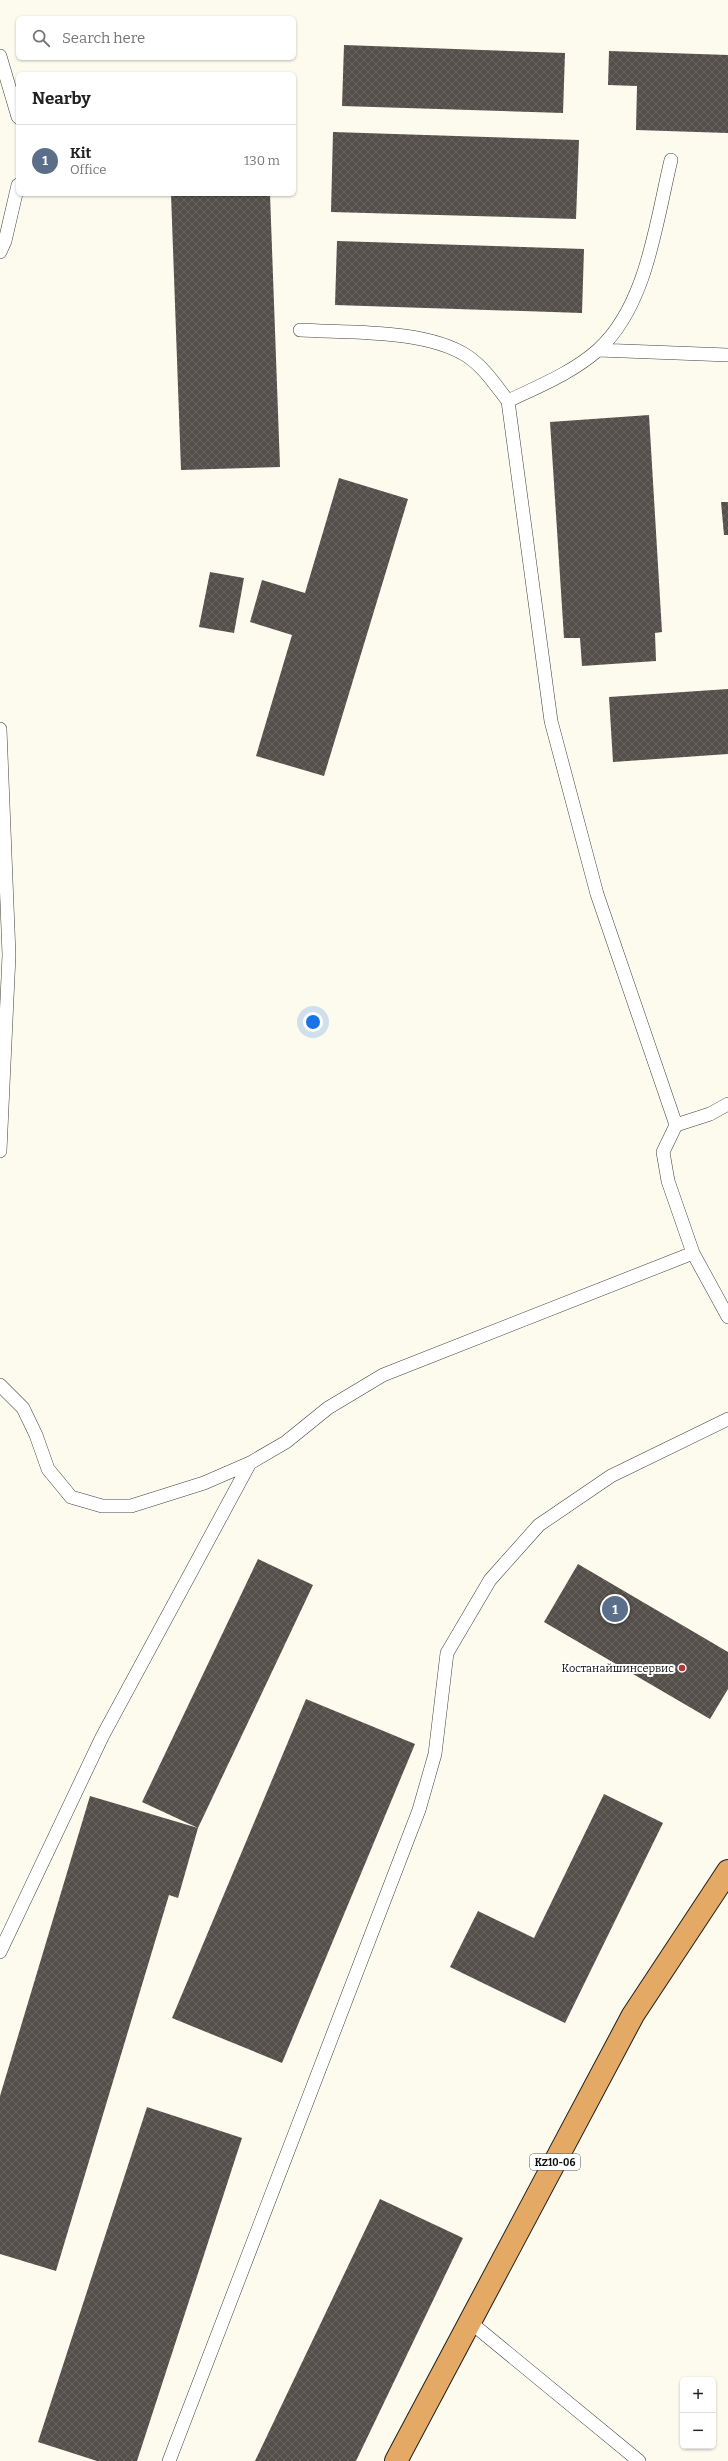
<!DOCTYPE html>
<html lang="en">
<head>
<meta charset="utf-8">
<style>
	:root { --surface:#fff; --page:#f6f6f6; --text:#222; --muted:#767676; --line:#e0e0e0; --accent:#ad3834 }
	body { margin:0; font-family:Bitter,serif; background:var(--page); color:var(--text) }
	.controls { position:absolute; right:12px; bottom:12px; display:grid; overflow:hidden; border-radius:6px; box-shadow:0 1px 3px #0004 }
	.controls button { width:36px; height:36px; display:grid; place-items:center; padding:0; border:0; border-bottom:1px solid var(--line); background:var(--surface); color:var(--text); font:20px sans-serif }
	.you { position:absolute; left:313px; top:1022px; width:14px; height:14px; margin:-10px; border:3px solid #fff; border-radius:50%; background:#1a73e8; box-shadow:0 0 0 6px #1a73e833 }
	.badge { display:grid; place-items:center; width:26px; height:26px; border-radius:50%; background:var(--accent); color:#fff; font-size:13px; font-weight:700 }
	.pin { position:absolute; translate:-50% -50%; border:2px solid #fff; box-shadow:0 1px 4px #0006 }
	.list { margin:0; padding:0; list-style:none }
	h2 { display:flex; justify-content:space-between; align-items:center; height:52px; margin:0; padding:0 16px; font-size:17px }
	h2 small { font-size:13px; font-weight:400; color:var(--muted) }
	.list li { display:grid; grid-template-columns:26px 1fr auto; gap:12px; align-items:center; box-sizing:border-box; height:72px; padding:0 16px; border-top:1px solid var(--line) }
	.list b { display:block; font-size:15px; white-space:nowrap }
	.list p { margin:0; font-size:13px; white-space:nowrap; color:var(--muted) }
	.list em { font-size:13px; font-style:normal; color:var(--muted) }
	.icon { flex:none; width:22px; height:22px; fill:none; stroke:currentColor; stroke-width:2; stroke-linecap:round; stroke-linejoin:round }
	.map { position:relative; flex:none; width:728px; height:2461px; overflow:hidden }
	.search { position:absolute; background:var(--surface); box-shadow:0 1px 3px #0004; left:16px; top:16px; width:280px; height:44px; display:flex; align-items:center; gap:10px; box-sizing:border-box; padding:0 14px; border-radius:6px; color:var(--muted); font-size:15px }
	.panel { position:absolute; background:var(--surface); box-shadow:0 1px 3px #0004; left:16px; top:72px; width:280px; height:124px; border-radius:6px }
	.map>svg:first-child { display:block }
</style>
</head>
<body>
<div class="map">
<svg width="728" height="2461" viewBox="0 0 728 2461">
	<defs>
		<pattern id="building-cross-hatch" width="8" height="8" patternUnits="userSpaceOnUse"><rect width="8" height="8" fill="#544f4a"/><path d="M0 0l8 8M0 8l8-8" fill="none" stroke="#686460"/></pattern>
	</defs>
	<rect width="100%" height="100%" fill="#fdfbee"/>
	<path fill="url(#building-cross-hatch)" d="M344 45 565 53 563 113 342 106Z
		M609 51 728 55V133L636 130 637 86 608 85Z
		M333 132 579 140 576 219 331 212Z
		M171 194H270L280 467 181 470Z
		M337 241 584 249 582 313 335 305Z
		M649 415 662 632 655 633 656 661 582 666 580 638H564L550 422Z
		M339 478 408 499 324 776 256 756 292 635 250 622 262 580 305 593Z
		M721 502H728V535H724Z
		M210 572 244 578 234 633 199 627Z
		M728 689V754L613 762 609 697Z
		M258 1559 313 1585 198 1828 142 1802Z
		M578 1564 728 1652V1689L710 1719 544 1622Z
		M306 1699 415 1744 282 2063 172 2018Z
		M604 1794 663 1823 565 2023 450 1967 478 1911 534 1938Z
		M90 1796 198 1828 178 1898 169 1895 56 2271 0 2254V2096Z
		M147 2107 242 2138 137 2461H97L38 2442Z
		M380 2199 463 2238 356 2461H255Z"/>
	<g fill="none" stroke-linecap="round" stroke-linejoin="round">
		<g stroke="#404040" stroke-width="14">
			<path id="lane" d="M0 56 18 117
				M0 252 5 241 18 185
				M300 330C348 333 426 329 467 356 484 367 496 386 508 401L551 721 597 894 676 1125
				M598 350 728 355
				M508 401C539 386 572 373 598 350 647 306 656 222 671 160
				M0 729 9 955 0 1151
				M728 1104 710 1114 676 1125 663 1152 668 1181 693 1253 728 1317
				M0 1385 23 1408 36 1435 48 1469 71 1497 102 1506H131L204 1483 250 1463 286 1442 328 1408 383 1375 693 1253
				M0 1952 102 1737 250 1463
				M470 2322 639 2461
				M169 2461 419 1810 435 1754 447 1653 490 1580 539 1525 611 1476 728 1419"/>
		</g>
		<g stroke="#1e1e1e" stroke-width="24">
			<path id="highway" d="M396 2461 633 2015 728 1871"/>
		</g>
		<use href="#lane" stroke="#fff" stroke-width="13"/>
		<use href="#highway" stroke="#e4a965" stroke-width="22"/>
	</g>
	<circle fill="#ad3834" stroke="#fff" stroke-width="1.5" cx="682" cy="1668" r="4"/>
	<g text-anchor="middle" stroke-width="4" stroke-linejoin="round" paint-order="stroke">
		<rect fill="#fff" stroke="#565656" stroke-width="1" x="530" y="2154" width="50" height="16" rx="3"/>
		<g font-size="10" font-weight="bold" fill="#0d0d0d">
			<text x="555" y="2166">KZ10-06</text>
		</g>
		<g font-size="11" fill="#0d0d0d" stroke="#fff" text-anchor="end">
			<text x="674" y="1672">Костанайшинсервис</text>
		</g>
	</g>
</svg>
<div class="controls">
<button>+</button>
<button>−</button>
</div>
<div class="you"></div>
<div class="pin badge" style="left:615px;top:1609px;background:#5c6f8a">1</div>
<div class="search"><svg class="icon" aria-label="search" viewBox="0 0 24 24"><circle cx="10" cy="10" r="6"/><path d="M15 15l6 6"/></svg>Search here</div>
<section class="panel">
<h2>Nearby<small></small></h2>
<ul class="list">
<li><span class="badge" style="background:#5c6f8a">1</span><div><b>Kit</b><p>Office</p></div><em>130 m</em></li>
</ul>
</section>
</div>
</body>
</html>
